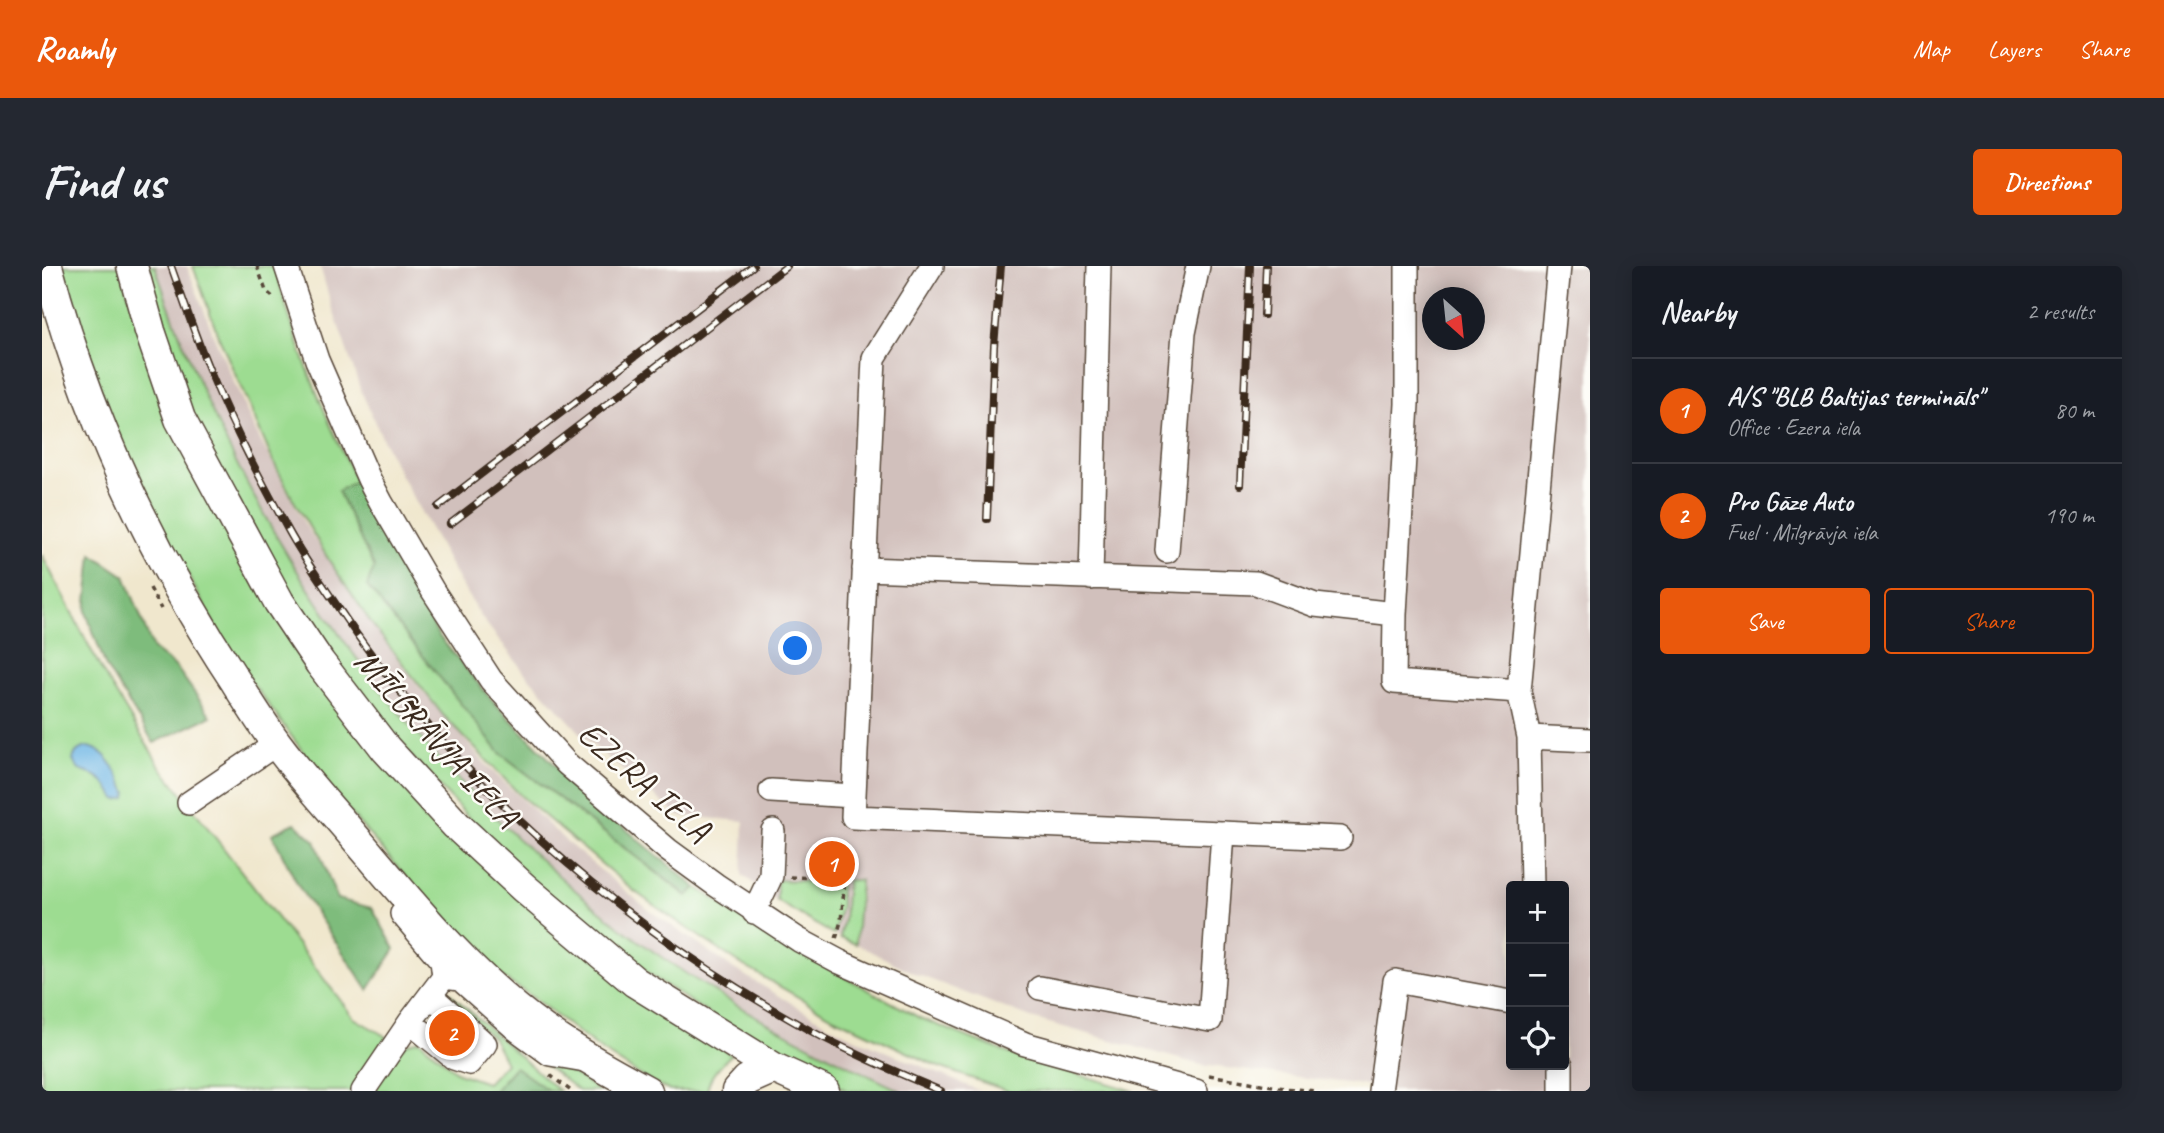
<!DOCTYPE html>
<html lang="en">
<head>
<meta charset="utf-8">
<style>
	:root { --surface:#171b24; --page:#242831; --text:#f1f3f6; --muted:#9ea1a6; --line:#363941; --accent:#ea580c }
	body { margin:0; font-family:Caveat,sans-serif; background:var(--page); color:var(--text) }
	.controls { position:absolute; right:21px; bottom:21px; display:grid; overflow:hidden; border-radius:7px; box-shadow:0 4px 18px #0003 }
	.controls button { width:63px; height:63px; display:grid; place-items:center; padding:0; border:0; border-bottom:2px solid var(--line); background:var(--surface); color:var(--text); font:35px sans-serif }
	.compass { position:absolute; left:1380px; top:21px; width:63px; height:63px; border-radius:50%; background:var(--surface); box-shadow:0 4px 18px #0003; rotate:153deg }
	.you { position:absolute; left:754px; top:383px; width:24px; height:24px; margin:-18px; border:5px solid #fff; border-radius:50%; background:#1a73e8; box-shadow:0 0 0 10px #1a73e833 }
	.badge { display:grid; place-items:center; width:46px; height:46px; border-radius:50%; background:var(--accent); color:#fff; font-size:23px; font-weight:700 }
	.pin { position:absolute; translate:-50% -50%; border:4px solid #fff; box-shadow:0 2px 7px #0006 }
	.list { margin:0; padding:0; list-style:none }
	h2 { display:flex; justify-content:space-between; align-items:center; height:91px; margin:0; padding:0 28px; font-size:30px }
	h2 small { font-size:23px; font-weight:400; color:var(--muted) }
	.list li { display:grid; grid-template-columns:46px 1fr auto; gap:21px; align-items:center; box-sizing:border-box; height:105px; padding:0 28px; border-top:2px solid var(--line) }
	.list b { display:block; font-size:26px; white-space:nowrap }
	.list p { margin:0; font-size:23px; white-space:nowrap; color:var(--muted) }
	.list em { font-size:23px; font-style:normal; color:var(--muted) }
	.actions { display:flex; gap:14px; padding:21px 28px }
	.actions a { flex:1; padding:16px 0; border:2px solid var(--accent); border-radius:7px; text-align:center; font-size:24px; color:var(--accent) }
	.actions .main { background:var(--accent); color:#fff }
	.icon { flex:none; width:38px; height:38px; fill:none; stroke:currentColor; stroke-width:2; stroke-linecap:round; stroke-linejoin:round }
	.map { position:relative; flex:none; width:1548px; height:825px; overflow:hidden; border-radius:7px }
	header { display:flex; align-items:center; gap:42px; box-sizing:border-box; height:98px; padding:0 35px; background:var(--accent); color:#fff }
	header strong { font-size:33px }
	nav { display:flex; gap:38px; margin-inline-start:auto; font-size:24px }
	.intro { display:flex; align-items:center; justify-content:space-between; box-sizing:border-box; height:168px; padding:0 42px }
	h1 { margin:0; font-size:49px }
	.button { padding:18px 32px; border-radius:7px; background:var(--accent); color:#fff; font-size:24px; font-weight:700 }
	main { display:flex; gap:42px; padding:0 42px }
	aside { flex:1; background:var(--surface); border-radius:7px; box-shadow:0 4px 18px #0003 }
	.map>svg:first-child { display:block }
</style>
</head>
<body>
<header>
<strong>Roamly</strong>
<nav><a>Map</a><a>Layers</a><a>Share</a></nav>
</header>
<div class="intro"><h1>Find us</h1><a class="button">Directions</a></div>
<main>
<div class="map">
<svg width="1548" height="825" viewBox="0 0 1548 825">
	<rect width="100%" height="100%" fill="#fdfcf7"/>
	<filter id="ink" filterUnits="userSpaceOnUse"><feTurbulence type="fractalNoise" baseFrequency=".0143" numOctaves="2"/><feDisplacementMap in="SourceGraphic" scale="14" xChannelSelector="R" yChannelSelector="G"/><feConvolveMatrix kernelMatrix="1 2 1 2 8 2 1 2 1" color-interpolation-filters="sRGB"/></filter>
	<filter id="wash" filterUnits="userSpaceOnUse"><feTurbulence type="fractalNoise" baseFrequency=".00686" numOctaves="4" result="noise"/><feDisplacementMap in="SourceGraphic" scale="28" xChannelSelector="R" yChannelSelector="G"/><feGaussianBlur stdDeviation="1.57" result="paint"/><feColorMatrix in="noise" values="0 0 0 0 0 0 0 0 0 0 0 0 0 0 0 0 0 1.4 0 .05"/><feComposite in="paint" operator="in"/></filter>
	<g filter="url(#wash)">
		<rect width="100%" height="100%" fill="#f0e7cd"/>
		<path fill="#d1c0bc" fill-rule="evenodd" d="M113 0H145L173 73 213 164 262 257 320 346 380 425 448 503 527 578 607 644 692 703 788 760 815 773 938 825H859L762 778 694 740 617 689 536 628 452 551 373 467 321 402 276 340 248 295 221 249 174 156 132 57Z
			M278 0H1548V825H1331L1329 820 1159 799 989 752 874 708 814 678 790 668 735 635 700 609 702 555 637 550 547 476 483 407 440 352 417 315 350 193 319 125 289 38ZM1391 32H1433V74H1391ZM1469 620H1522V799H1469Z"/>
		<path fill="#9ddc91" stroke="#6c8358" stroke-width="2" d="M17 0H78L93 50 334 486 689 789C678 799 667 810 665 825H628L609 816 560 785 485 727 443 701 296 533 185 383 77 178Z
			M100 0H113C189 228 311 422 489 585 530 622 572 659 618 690 694 743 775 785 859 825H806L800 822 708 775 590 697 485 614 321 439 238 317 149 148Z
			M151 0H233C251 74 281 146 314 215L296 225 332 301 397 410 458 487 645 630 654 621 733 673 878 752 968 788 1092 825H966L897 801 793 752 697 697 642 660 592 625 479 530 401 449 329 357 288 296 253 237 231 195 176 69Z
			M0 289 60 405 116 497 312 752 362 781 364 778 377 774 416 807 445 817 464 797 451 772 400 729 404 724 517 825H507L473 801 452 825H0Z
			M735 614 798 617 799 639 792 669 735 635Z
			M805 614H818L814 678 798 672 802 654Z
			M493 791 506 792 558 825H537Z"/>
		<path fill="#7ebc7b" stroke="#5c734c" stroke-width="2" d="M314 215 396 369 449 433 516 502 593 571 654 621 646 630 458 487 325 320 332 301 296 225Z
			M50 288 83 310 111 383 134 401 169 450 112 477 64 401 44 346Z
			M253 557 273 575 295 633 330 642 353 683 326 724 257 621 230 568Z
			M473 801 507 825H452Z"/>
		<path fill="#6db6e5" stroke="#547082" stroke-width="2" d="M47 481C67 485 76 509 85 526L84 532 75 534 62 516 54 510 37 504 31 495C32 485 38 482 47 481Z"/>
	</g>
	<g filter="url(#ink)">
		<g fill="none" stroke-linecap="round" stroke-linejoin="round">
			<g stroke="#564638" stroke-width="26">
				<path id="minor" d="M244 0 275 94 327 213 339 236 391 325 449 414 525 498 626 584 674 619 757 674 798 696 983 778 1154 825
					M890 0 832 92 811 551 1298 572
					M1365 0V138L1353 348 1352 416 1477 425
					M1125 285 1142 67 1156 0
					M822 303 1214 317 1273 339 1353 348
					M1049 312 1057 0
					M1487 471 1548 474
					M729 525 812 530
					M147 537 234 478
					M1490 620 1487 471 1477 425 1517 0
					M712 646 729 610 731 565
					M402 711 418 713 474 763 508 788 543 794
					M998 722 1168 754 1181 567
					M368 756 412 792 427 797 443 778 389 730
					M321 825 368 756 402 711 400 695 360 648
					M1338 825 1353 715 1469 736
					M1519 825V799"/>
			</g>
			<g stroke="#564638" stroke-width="33">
				<path id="major" d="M5 0C44 148 110 289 194 416 207 437 220 458 235 478 260 512 289 543 316 575 373 642 429 711 501 763 534 786 569 806 605 825
					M90 0 108 65 138 153 237 336 278 397 344 483 414 559 482 622 593 716 732 802 782 825
					M695 825 705 814 732 802"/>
			</g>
			<path stroke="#564638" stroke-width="3.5" stroke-dasharray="5 5" stroke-linecap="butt" d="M215 0 224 25 234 34
				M108 322 119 343
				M748 611 803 613 799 655 794 673
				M783 613V609H790V606
				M508 809 529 825
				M1167 809 1242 822 1273 825"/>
			<use href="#minor" stroke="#fff" stroke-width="23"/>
			<use href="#major" stroke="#fff" stroke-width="30"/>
			<g stroke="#3b2a1e" stroke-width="8">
				<path id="rail" d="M129 0C143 39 156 78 172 115 193 166 219 214 245 262 258 286 274 309 289 331 405 507 567 651 751 755 798 782 849 804 899 825
					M1222 49 1224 0
					M1198 219 1208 0
					M396 241 711 0
					M945 253 952 80 959 0
					M408 258 745 0"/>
			</g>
			<use href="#rail" stroke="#fdfcf7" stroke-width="5" stroke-dasharray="16" stroke-linecap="butt"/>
		</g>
	</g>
	<g text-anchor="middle" stroke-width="5" stroke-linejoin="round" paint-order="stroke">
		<g font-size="35" fill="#3b2a1e" stroke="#fdfcf7">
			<text transform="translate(395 472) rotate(48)" y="12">MĪLGRĀVJA IELA</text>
			<text transform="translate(603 515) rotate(41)" y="12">EZERA IELA</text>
		</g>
	</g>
</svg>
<div class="controls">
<button>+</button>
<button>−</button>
<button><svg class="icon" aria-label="locate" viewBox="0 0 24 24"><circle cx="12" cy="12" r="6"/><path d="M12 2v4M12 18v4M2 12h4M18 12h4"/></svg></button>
</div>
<svg class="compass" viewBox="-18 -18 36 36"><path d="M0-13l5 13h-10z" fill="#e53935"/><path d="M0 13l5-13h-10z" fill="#9ea1a6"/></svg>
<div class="you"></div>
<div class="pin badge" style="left:790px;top:598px">1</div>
<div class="pin badge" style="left:410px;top:767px">2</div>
</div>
<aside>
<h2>Nearby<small>2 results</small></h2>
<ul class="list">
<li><span class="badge">1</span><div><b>A/S &quot;BLB Baltijas termināls&quot;</b><p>Office · Ezera iela</p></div><em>80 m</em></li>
<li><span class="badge">2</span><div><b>Pro Gāze Auto</b><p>Fuel · Mīlgrāvja iela</p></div><em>190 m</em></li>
</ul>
<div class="actions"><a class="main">Save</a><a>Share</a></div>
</aside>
</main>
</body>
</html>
